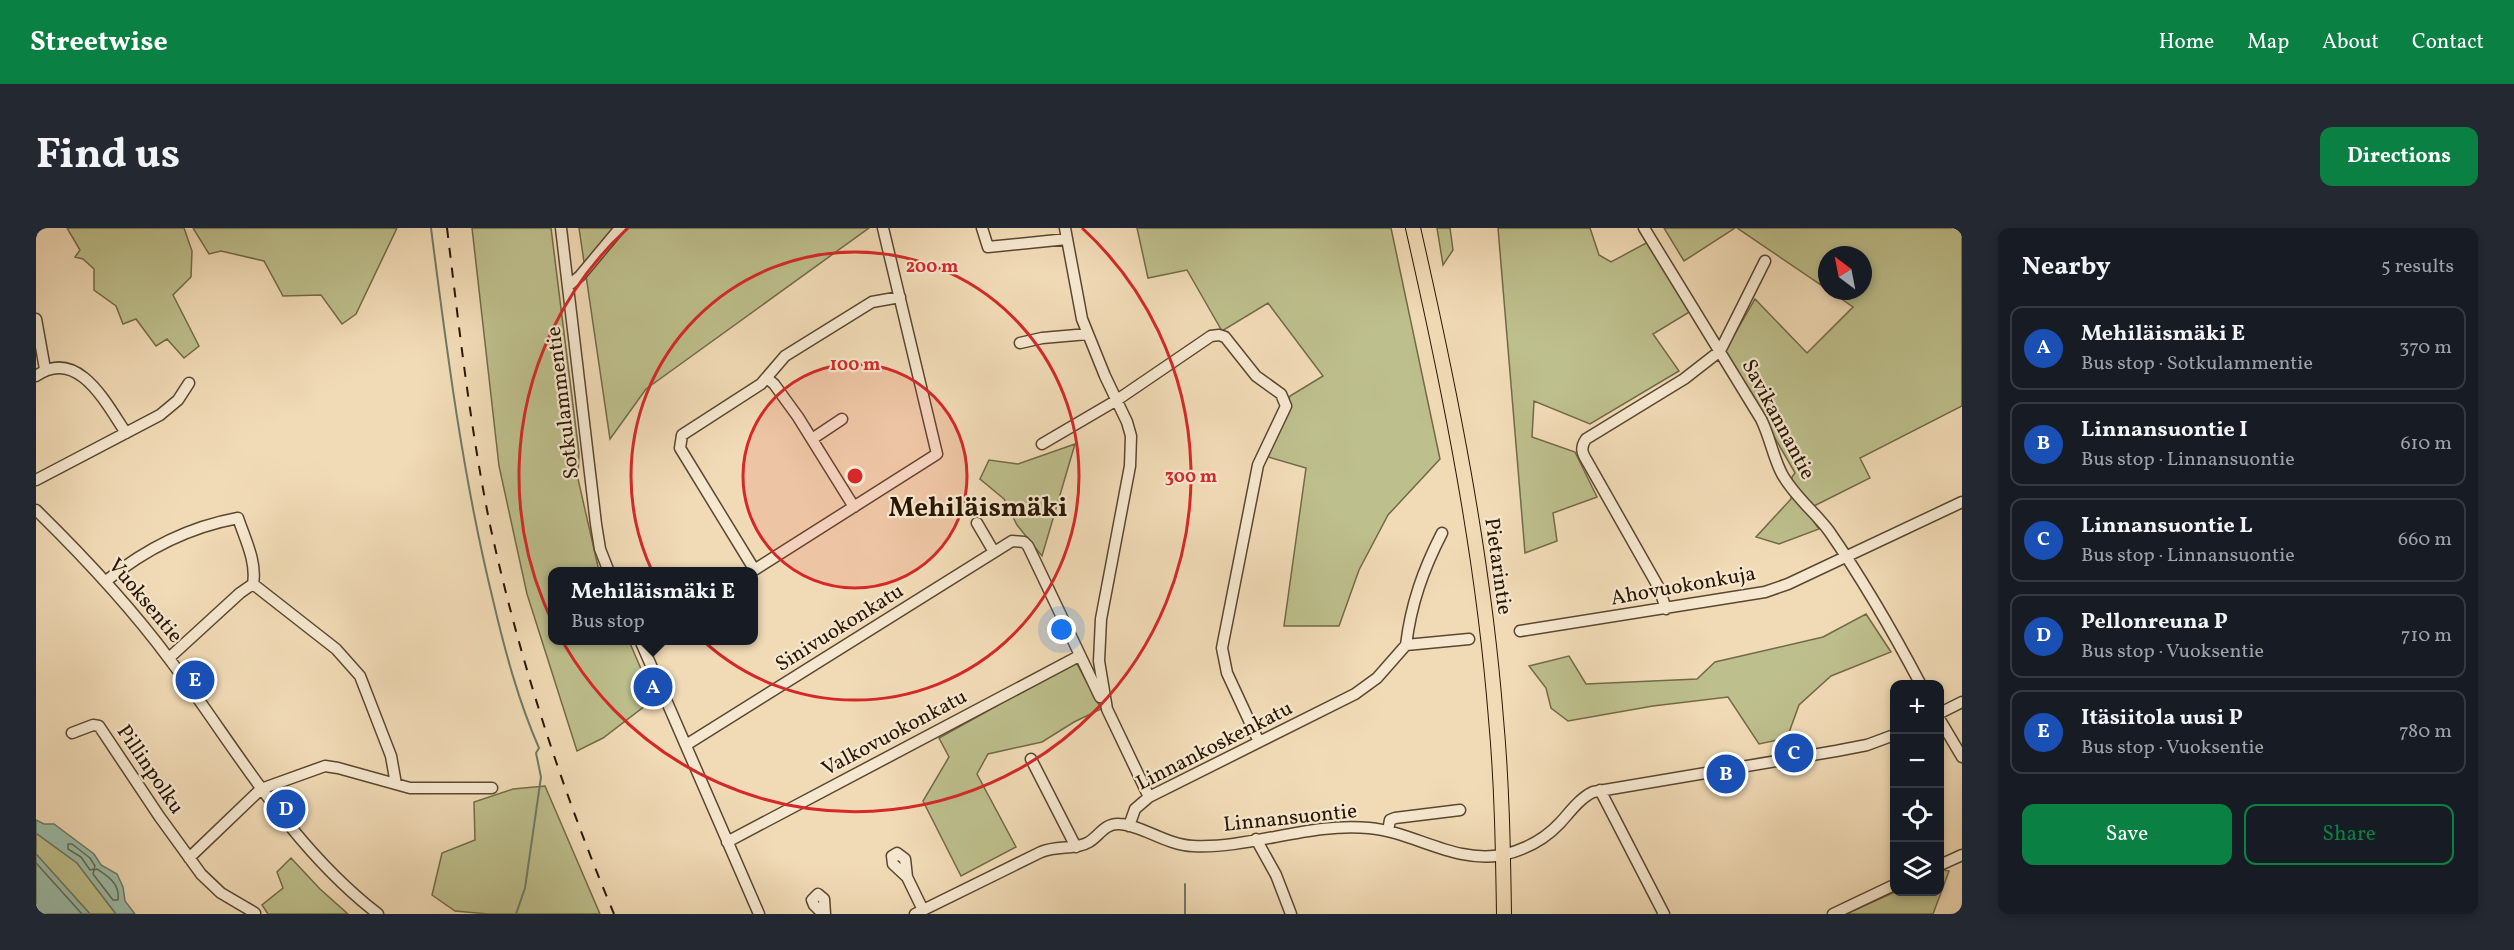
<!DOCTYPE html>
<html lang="en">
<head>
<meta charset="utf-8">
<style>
	:root { --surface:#171b24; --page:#242831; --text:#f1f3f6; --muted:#9ea1a6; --line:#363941; --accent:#0b8043 }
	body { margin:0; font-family:Vollkorn,serif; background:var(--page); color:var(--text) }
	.controls { position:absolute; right:18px; bottom:18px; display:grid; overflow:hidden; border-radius:12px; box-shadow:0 3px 9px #0003 }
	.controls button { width:54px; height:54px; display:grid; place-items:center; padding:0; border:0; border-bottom:2px solid var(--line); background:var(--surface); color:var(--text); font:30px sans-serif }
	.compass { position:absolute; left:1782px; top:18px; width:54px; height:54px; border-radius:50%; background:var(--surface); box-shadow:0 3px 9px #0003; rotate:328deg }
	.you { position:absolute; left:1026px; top:402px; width:21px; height:21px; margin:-15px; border:4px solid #fff; border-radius:50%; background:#1a73e8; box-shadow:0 0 0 9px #1a73e833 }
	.badge { display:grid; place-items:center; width:39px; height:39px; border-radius:50%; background:var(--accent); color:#fff; font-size:20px; font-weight:700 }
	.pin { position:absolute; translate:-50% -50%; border:3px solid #fff; box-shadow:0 2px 6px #0006 }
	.popup { position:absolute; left:512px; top:339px; width:210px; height:78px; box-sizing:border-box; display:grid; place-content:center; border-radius:12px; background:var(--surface); filter:drop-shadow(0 2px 4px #0005); font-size:20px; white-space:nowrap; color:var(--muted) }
	.popup b { font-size:22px; color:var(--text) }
	.popup::after { content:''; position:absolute; left:50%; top:100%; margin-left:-12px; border:12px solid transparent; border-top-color:var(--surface) }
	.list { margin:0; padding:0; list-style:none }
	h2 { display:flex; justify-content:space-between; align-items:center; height:78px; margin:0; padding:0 24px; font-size:26px }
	h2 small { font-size:20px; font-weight:400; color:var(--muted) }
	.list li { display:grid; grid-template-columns:39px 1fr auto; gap:18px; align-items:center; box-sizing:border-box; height:84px; margin:0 12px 12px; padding:0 12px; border:2px solid var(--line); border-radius:12px }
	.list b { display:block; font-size:22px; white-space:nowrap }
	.list p { margin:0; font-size:20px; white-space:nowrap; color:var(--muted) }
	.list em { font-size:20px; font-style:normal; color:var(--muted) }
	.actions { display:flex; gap:12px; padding:18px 24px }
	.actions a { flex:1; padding:14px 0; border:2px solid var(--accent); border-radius:12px; text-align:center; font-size:21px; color:var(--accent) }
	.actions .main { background:var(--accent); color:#fff }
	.icon { flex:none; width:33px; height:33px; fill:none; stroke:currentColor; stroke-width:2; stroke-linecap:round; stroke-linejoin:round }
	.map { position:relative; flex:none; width:1926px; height:686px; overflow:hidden; border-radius:12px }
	header { display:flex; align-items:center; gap:36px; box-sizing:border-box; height:84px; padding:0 30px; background:var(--accent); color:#fff }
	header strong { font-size:28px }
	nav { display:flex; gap:33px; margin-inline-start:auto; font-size:21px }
	.intro { display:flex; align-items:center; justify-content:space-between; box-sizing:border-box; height:144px; padding:0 36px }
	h1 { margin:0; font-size:42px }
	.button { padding:15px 27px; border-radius:12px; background:var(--accent); color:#fff; font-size:21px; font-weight:700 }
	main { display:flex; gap:36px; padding:0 36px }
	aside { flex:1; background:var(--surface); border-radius:12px; box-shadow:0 3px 9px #0003 }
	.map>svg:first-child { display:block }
</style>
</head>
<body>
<header>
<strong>Streetwise</strong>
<nav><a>Home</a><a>Map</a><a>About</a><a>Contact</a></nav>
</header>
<div class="intro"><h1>Find us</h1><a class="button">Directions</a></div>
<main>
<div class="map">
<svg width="1926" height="686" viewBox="0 0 1926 686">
	<rect width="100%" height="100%" fill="#f1dbb6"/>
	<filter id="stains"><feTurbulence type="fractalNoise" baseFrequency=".00333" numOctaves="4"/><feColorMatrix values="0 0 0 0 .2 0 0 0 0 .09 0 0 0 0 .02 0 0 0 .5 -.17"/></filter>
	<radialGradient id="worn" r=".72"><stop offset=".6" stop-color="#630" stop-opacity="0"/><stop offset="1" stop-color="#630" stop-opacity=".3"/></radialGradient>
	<path fill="#bdbf8c" stroke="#726a47" stroke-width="1.5" d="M31 0H148L156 23 155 49 137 67 163 118 148 130 131 111 120 118 100 91 87 96 80 78 58 62V41L47 31 39 29 44 22Z
		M157 0H361L320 86 306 96 285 67 247 68 228 33 185 23 173 26Z
		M436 0H515L543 225 542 251 563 343 516 344V412L593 413 618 471 567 510 541 523 491 366 463 238Z
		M543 0H833L610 161 574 211Z
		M1101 0H1355L1404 231 1352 287 1323 342 1303 398H1248L1270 240 1229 228 1254 168 1287 148 1232 75 1186 103 1151 42 1112 50Z
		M1401 0H1414L1417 22 1407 37Z
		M1462 0H1554L1563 27 1575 34 1612 14 1655 83 1617 106 1643 143 1554 196 1498 173 1496 209 1539 224 1561 269 1517 285 1521 313 1489 325Z
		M1628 0H1699L1648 33Z
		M1701 0H1926V178L1824 230 1834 250 1778 278 1771 284 1783 301 1743 316 1720 309 1755 271 1756 249 1759 245 1689 123 1719 71 1771 125 1817 79 1794 63H1827V27H1791V61Z
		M1039 216 1006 328 981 297 968 271 944 251 953 232 982 236Z
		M1830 386 1855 424 1795 448 1763 477 1751 510 1723 516 1692 469 1617 478 1532 493 1515 480 1510 460 1493 438 1533 428 1550 456 1661 451 1679 434 1787 409Z
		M1040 434 1065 481 1038 494 1006 514 952 526 941 546 980 619 925 648 887 573 913 529 903 510Z
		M509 558 564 686H452L419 683 396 667 406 625 439 612 438 574 477 561Z
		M0 605 41 635 80 686H54L0 626Z
		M255 630 284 661 312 686H232L226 677 247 660 241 644Z
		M1907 642 1913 643 1897 686H1810L1859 664H1904V643Z"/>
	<path fill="#9cbca8" stroke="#6e7a66" stroke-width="1.5" d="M0 592 8 596H18L58 626 65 637 81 646 87 659 89 673 99 686H80L41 635 0 605Z
		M0 626 54 686H0Z"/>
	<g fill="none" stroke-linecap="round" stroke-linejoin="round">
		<path stroke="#626955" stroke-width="1.5" d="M32 616H36L54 630 59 638 58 641 54 642 45 629 32 621Z
			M0 635 46 686
			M58 642 61 641C73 649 84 656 82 672H77L57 646Z"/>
		<path stroke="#6e7a66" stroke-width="2" d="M395 0C411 125 427 250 457 372 469 423 482 472 503 520L500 525 505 549 489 660 480 686
			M1149 656V686"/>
		<g stroke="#5a472f" stroke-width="13">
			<path id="minor" d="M525 0 560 296 564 321 573 344
				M946 0 952 19 1031 11
				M1029 0 1046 91 1069 148 1091 194 1095 208 1094 238 1065 391 1063 433 1071 481 1113 569
				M1608 0 1725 191C1734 209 1737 229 1746 246 1758 268 1778 283 1793 303 1827 352 1857 404 1885 457
				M532 58 544 48 584 0
				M0 91 9 141
				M984 115 1006 110 1052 106
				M0 148C42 118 71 177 90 205
				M732 151 738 156 762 189 818 279
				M776 211 806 191
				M1006 216 1081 172 1175 108 1183 107 1189 109 1220 148 1245 166 1250 178 1222 237 1186 420 1191 445 1223 514
				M0 252 124 187 142 172 153 155
				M0 282C48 329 94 378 134 432 201 521 252 616 342 686
				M941 295 958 324
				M718 341 644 220 646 207 725 156 749 128 836 74 864 69
				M715 344 901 226 847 0
				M70 353C108 322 153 299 202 290 209 311 221 334 217 356
				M217 356 300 421 324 448 355 528 360 556
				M1630 381 1623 360 1551 233C1546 225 1544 220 1550 211L1648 151 1684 123 1729 33
				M1484 403 1729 364 1752 356 1926 274
				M604 412 723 686
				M1370 417C1375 376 1387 342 1406 305
				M133 430 204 365 217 356
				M1904 485 1926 474
				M1904 492 1926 529
				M36 505 57 497 63 498 123 588 165 646 185 665 219 685
				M650 517 976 313 988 314 992 318 1064 469
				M995 531 1040 619
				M1564 562 1628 686
				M1093 598 1099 581 1113 569 1319 466 1341 450 1370 417 1433 411
				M1352 603 1354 592 1359 590 1424 582
				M1220 611 1240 647 1255 686
				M691 614 1043 428
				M153 630 225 561 289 538 302 540 374 560H456
				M1904 637 1926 627
				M871 649 869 631 861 625 856 628 857 636 871 649 887 682
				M787 686 778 677 776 672 782 666 788 671 789 686
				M879 686 1005 624C1021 617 1040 622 1053 614 1063 608 1069 595 1083 596 1106 597 1130 617 1157 618 1214 621 1274 594 1333 600 1378 604 1419 636 1466 627 1489 622 1508 612 1524 595 1534 584 1544 570 1557 564L1800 523 1831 517 1858 507
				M1797 686 1858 657"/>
		</g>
		<g stroke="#281602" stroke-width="16">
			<path id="major" d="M1377 0C1414 162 1447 325 1460 491 1466 556 1467 621 1468 686"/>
		</g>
		<use href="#minor" stroke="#f6e8d0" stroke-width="10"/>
		<use href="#major" stroke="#f1dbb6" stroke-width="14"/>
		<path stroke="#281602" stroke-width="2" stroke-dasharray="10 10" stroke-linecap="butt" d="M411 0C423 99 434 199 454 297 483 430 525 560 578 686"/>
	</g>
	<circle cx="819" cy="248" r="112" fill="#d62828" fill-opacity=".12"/>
	<g fill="none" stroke="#d62828" stroke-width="3">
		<circle cx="819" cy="248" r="112"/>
		<circle cx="819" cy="248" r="224"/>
		<path d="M1046 0A336 336 0 1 1 592 0"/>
	</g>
	<g text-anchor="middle" stroke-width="4.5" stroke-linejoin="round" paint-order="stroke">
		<g font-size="21" fill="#281602" stroke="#f6e8d0">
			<text transform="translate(526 175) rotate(-97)" y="7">Sotkulammentie</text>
			<text transform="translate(1743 191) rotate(62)" y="7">Savikannantie</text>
			<text transform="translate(1463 338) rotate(82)" y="7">Pietarintie</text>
			<text transform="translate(1647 357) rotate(-10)" y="7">Ahovuokonkuja</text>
			<text transform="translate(110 372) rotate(50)" y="7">Vuoksentie</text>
			<text transform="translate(803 399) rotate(-32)" y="7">Sinivuokonkatu</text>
			<text transform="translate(858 504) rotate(-28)" y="7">Valkovuokonkatu</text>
			<text transform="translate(1178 517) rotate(-27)" y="7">Linnankoskenkatu</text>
			<text transform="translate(115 541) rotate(56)" y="7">Pillinpolku</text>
			<text transform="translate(1254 589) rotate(-6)" y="7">Linnansuontie</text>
		</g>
		<g font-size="27" font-weight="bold" fill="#281602" stroke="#f6e8d0">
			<text x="942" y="288">Mehiläismäki</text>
		</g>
	</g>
	<circle cx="819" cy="248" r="9" fill="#d62828" stroke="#f6e8d0" stroke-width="3"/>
	<g font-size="18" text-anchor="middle" font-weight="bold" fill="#d62828" stroke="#f6e8d0" stroke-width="4.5" stroke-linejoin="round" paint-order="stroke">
		<text x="896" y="44">200 m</text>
		<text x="819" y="142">100 m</text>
		<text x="1155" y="254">300 m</text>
	</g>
	<rect width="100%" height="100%" filter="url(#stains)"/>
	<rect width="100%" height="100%" fill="url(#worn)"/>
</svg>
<div class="controls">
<button>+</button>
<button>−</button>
<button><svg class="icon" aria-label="locate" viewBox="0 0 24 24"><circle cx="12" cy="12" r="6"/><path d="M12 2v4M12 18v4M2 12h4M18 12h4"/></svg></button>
<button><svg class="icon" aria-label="layers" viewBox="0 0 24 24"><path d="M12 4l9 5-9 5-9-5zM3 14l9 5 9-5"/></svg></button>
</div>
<svg class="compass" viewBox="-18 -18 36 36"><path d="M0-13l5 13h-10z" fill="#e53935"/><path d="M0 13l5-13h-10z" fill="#9ea1a6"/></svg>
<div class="you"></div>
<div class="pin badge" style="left:617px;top:459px;background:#1a4fb4">A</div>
<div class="popup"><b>Mehiläismäki E</b>Bus stop</div>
<div class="pin badge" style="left:1690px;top:546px;background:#1a4fb4">B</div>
<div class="pin badge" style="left:1758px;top:525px;background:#1a4fb4">C</div>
<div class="pin badge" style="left:250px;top:581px;background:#1a4fb4">D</div>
<div class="pin badge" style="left:159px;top:452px;background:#1a4fb4">E</div>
</div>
<aside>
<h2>Nearby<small>5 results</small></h2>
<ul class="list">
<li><span class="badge" style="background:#1a4fb4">A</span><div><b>Mehiläismäki E</b><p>Bus stop · Sotkulammentie</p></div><em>370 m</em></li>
<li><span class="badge" style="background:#1a4fb4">B</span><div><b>Linnansuontie I</b><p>Bus stop · Linnansuontie</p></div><em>610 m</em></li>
<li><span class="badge" style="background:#1a4fb4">C</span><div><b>Linnansuontie L</b><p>Bus stop · Linnansuontie</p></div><em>660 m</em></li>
<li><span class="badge" style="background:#1a4fb4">D</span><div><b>Pellonreuna P</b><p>Bus stop · Vuoksentie</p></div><em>710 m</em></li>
<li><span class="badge" style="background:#1a4fb4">E</span><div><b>Itäsiitola uusi P</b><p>Bus stop · Vuoksentie</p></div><em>780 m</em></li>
</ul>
<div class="actions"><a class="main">Save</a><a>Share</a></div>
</aside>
</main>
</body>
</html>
